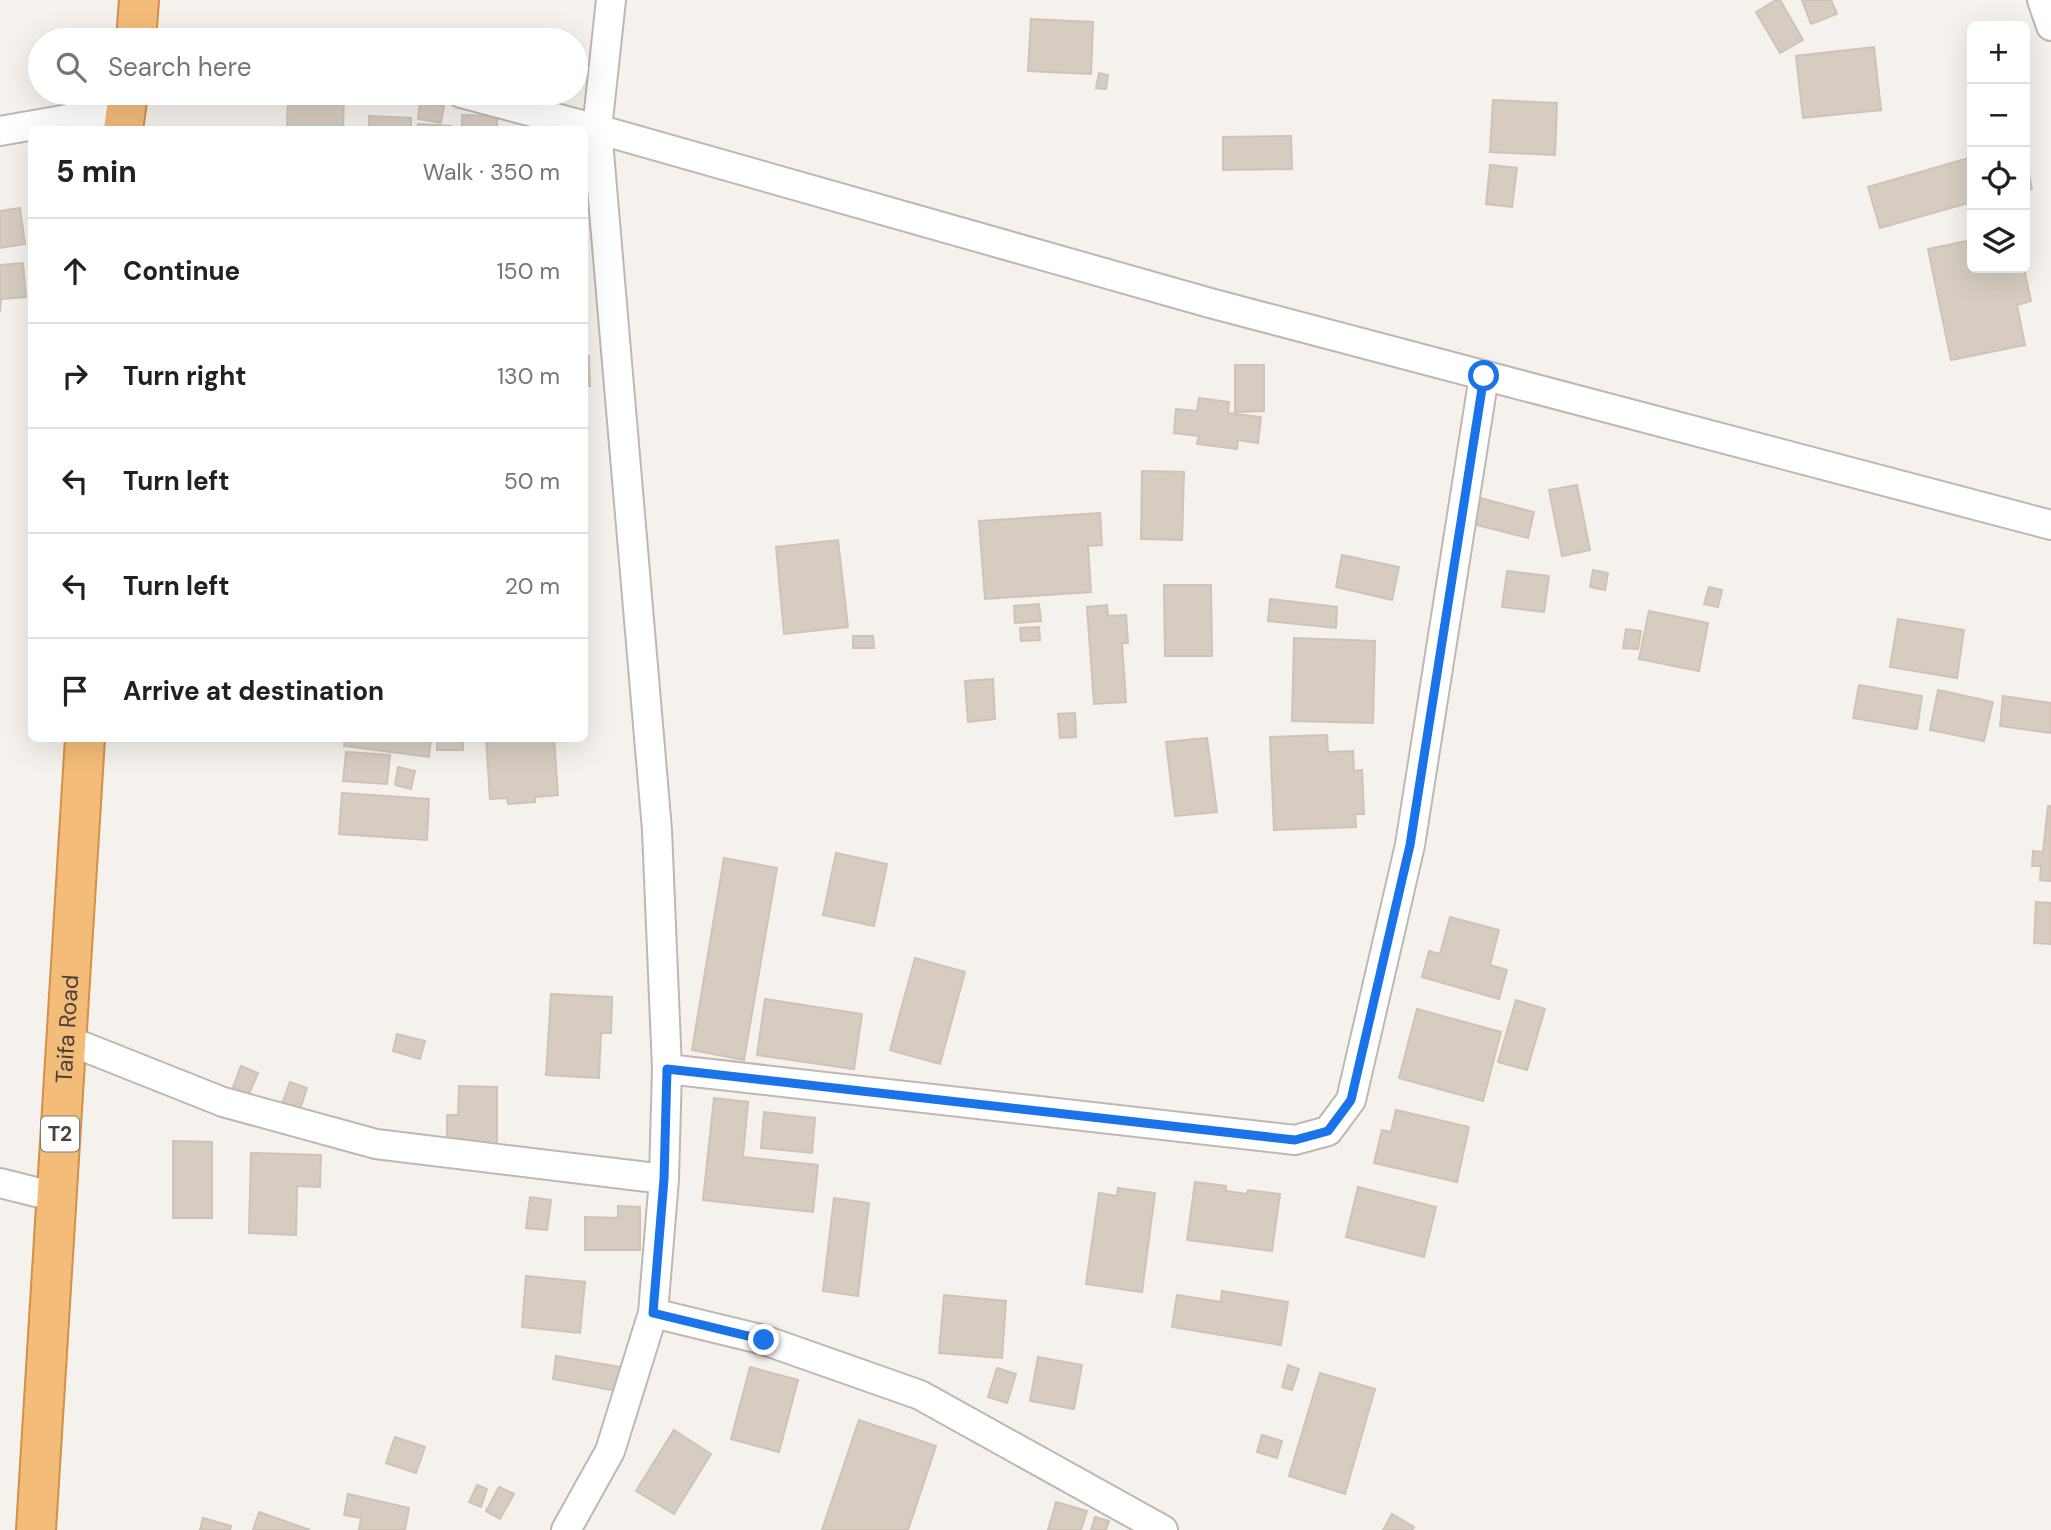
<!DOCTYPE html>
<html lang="en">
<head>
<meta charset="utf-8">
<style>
	:root { --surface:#fff; --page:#f6f6f6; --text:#202124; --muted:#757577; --line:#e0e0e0 }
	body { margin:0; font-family:"DM Sans",sans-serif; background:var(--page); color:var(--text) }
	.controls { position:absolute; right:21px; top:21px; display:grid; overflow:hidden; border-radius:10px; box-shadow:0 7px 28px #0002 }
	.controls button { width:63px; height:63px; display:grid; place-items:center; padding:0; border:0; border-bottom:2px solid var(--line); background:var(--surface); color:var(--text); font:35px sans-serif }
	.stop { position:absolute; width:21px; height:21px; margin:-16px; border:5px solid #1a73e8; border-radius:50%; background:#fff }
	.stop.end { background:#1a73e8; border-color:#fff; box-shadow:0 2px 7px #0008 }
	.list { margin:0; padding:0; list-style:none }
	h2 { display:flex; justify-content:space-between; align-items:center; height:91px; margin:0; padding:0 28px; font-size:30px }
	h2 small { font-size:23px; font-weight:400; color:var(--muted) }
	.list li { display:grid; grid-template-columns:46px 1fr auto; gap:21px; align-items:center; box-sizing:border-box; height:105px; padding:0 28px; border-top:2px solid var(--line) }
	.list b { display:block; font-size:26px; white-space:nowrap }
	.list em { font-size:23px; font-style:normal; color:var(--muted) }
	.icon { flex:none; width:38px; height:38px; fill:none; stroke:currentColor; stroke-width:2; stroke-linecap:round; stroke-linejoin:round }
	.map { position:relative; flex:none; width:2051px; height:1530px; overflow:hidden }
	.search { position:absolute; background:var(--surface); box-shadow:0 7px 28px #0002; left:28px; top:28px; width:560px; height:77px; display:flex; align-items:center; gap:18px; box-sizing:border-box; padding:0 24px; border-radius:38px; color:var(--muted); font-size:26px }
	.panel { position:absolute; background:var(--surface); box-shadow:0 7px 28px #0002; left:28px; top:126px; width:560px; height:616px; border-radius:10px }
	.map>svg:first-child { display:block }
</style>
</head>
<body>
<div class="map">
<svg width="2051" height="1530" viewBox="0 0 2051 1530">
	<rect width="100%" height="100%" fill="#f5f1ec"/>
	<path fill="#d6ccc2" stroke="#d0c3b6" stroke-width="2" d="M1776 0H1780L1803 40 1780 53 1756 12Z
		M1802 0H1831L1837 14 1811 24Z
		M1031 19 1093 22 1091 74 1028 71Z
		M1874 47 1881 110 1803 118 1796 56Z
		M1099 73 1108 75 1106 89 1096 88Z
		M288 93H344L343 130H287Z
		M1493 100 1557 103 1555 155 1490 152Z
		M420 102 444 106 441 123 418 119Z
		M462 115 497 116V130H462Z
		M369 116 411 118V130H369Z
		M418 124 451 126V130H417Z
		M1291 136 1292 169 1223 170V137Z
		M2025 152 2032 189 2025 191Z
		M1972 157V202L1880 228 1868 187Z
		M1490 165 1517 168 1512 207 1486 204Z
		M20 208 25 244 0 248V211Z
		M1967 241 1972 268H2024L2031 301 2017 305 2025 345 1951 360 1928 249Z
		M23 263 26 297 1 299 0 312V265Z
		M584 356H589L590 386H584Z
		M1235 365H1264V411L1235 412Z
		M1199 398 1229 402 1228 413 1261 417 1258 443 1238 440 1237 449 1197 444 1199 436 1174 433 1176 409 1197 411Z
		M1142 471 1184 472 1182 540 1141 539Z
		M1577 485 1590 550 1562 556 1549 490Z
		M1476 497 1534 512 1528 538 1469 523Z
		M1100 513 1102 545 1088 546 1091 592 985 599 979 521Z
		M838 540 848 627 784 634 776 547Z
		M1342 555 1399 567 1392 600 1336 587Z
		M1593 570 1608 573 1605 590 1590 587Z
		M1507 571 1549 576 1544 612 1502 607Z
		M1164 585H1211L1212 656H1165Z
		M1709 587 1722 590 1718 607 1704 604Z
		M1270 599 1337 607 1336 628 1268 621Z
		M1039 604 1041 621 1015 623 1014 606Z
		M1107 605 1108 616 1126 615 1128 643H1122L1126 702 1094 704 1087 607Z
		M1649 611 1708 623 1699 671 1639 659Z
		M1898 619 1964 630 1957 678 1890 667Z
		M1039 627 1040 640 1021 641 1020 628Z
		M1626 629 1641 631 1638 649 1623 648Z
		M853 636H873L874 648H853Z
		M1294 638 1375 641 1373 723 1292 721Z
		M993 679 995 719 968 722 965 681Z
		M1859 685 1922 696 1917 729 1853 718Z
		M1938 690 1993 702 1984 741 1930 730Z
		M2003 696 2051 703V733L2000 726Z
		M1075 713 1076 737 1060 738 1058 714Z
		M1327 735 1328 752 1353 751 1354 771 1362 770 1364 814H1355L1356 827 1274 830 1270 737Z
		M345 738H431L429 757 344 746Z
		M437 738H463V750H437Z
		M486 738H554L558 795 535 797V802L508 804 507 798 490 799Z
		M1207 738 1217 812 1175 816 1166 742Z
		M346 752 390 755 387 784 343 781Z
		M398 767 415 771 411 789 395 785Z
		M342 793 429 799 427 840 339 834Z
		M2048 806H2051V881L2040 880 2041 866H2032L2033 851 2043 852Z
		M836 853 887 864 874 926 823 915Z
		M724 858 777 868 744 1060 692 1050Z
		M2036 902 2051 903V944L2034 943Z
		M1450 917 1499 930 1490 965 1507 970 1499 999 1422 977 1429 951 1440 954Z
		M915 958 965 972 940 1064 890 1050Z
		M551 994 612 997 611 1033H601L599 1078 546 1075Z
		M765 999 862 1014 854 1069 757 1055Z
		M1516 1000 1545 1009 1527 1070 1498 1062Z
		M1417 1009 1501 1032 1483 1101 1399 1078Z
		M397 1034 425 1041 420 1059 393 1051Z
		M241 1066 258 1073 249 1094 233 1087Z
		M290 1082 307 1088 299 1112 281 1106Z
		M459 1086 497 1087V1144L447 1143V1115H458Z
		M714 1098 748 1102 743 1157 818 1165 813 1212 703 1200Z
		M1396 1110 1469 1127 1457 1182 1374 1163 1382 1130 1391 1132Z
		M764 1112 815 1118 812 1153 761 1148Z
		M173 1141 212 1142V1218H173Z
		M251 1153 321 1155 320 1187 297 1186 296 1235 249 1233Z
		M1195 1182 1226 1186V1191L1247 1194 1248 1190 1280 1194 1272 1251 1187 1240Z
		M1358 1187 1436 1207 1424 1257 1346 1237Z
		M1118 1188 1155 1193 1142 1292 1086 1284 1099 1193 1117 1196Z
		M530 1197 551 1200 547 1230 526 1228Z
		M834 1198 869 1203 858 1296 823 1291Z
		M618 1206 640 1207V1250H585V1217L618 1218Z
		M526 1276 585 1282 580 1333 522 1327Z
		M1222 1291 1288 1302 1281 1345 1172 1327 1177 1295 1221 1302Z
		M944 1295 1006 1301 1002 1358 939 1353Z
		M556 1356 626 1368 622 1392 553 1379Z
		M1038 1357 1082 1365 1074 1409 1030 1401Z
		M1288 1365 1299 1369 1292 1390 1282 1387Z
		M750 1367 798 1380 779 1452 731 1439Z
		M997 1368 1016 1374 1007 1403 988 1397Z
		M1320 1373 1375 1389 1345 1494 1289 1476Z
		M859 1420 936 1446 908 1530H822Z
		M674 1430 711 1454 674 1514 636 1491Z
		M1262 1435 1282 1441 1277 1458 1257 1452Z
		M395 1437 425 1447 416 1473 386 1463Z
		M477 1485 487 1489 481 1507 469 1502Z
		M499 1487 514 1494 500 1519 486 1511Z
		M348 1494 409 1508 405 1530H359L361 1518 344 1515Z
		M1056 1502 1087 1511 1081 1530H1048Z
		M259 1512 310 1530H253Z
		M1392 1514 1414 1527 1412 1530H1383Z
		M1095 1517 1109 1521 1106 1530H1091Z
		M203 1518 231 1526 230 1530H200Z"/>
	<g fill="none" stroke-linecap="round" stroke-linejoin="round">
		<g stroke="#c0b8af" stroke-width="32">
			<path id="street" d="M2042 0 2051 26
				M461 93 597 129 1210 303 2051 525
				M0 131 125 109
				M67 1040 223 1102 376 1144 664 1179
				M667 1069 1295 1140 1328 1131 1351 1100 1410 845 1484 376
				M0 1183 56 1197
				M653 1313 764 1340 920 1395 1163 1530
				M566 1530 610 1451 653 1313 664 1179 667 1069 657 830 597 129 611 0"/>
		</g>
		<g stroke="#d29048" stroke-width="42">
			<g id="highway">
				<path d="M136 40 139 0"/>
				<path d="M123 130 128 93"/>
				<path id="s1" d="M36 1530 85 738"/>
			</g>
		</g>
		<use href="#street" stroke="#fff" stroke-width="28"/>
		<use href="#highway" stroke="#f3bc79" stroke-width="38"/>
	</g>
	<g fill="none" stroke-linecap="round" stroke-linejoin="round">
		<path stroke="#1a73e8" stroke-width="9" d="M764 1340 653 1313 664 1179 667 1069 1295 1140 1328 1131 1351 1100 1410 845 1484 376"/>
	</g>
	<g text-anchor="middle" stroke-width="7" stroke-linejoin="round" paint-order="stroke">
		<rect fill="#fff" stroke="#807a75" stroke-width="2" x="41" y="1116.5" width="38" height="35" rx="5"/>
		<g font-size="21" font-weight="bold" fill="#49413a">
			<text x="60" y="1141">T2</text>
		</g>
		<g font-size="23" fill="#49413a" stroke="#fff">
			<text dy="8" stroke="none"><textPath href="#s1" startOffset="502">Taifa Road</textPath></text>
		</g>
	</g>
</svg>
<div class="controls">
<button>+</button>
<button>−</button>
<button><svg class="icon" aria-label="locate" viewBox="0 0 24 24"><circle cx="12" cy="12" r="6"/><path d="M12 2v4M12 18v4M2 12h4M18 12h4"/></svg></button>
<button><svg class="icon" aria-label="layers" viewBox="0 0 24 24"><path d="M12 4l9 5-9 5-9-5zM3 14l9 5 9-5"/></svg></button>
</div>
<div class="stop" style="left:1484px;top:376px"></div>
<div class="stop end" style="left:764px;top:1340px"></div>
<div class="search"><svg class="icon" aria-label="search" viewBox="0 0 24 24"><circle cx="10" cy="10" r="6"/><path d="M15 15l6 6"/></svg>Search here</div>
<section class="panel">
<h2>5 min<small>Walk · 350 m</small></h2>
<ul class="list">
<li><svg class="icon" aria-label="ahead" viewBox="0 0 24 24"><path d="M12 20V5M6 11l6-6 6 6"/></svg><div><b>Continue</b></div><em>150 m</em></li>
<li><svg class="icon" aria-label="right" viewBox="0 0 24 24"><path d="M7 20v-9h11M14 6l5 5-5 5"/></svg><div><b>Turn right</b></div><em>130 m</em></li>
<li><svg class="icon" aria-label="left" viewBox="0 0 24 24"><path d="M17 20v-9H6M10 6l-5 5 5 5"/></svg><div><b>Turn left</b></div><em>50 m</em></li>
<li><svg class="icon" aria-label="left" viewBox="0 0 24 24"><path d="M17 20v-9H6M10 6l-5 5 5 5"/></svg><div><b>Turn left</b></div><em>20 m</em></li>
<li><svg class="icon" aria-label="arrive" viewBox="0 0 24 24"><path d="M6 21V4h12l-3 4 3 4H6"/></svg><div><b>Arrive at destination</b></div></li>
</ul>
</section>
</div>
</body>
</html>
